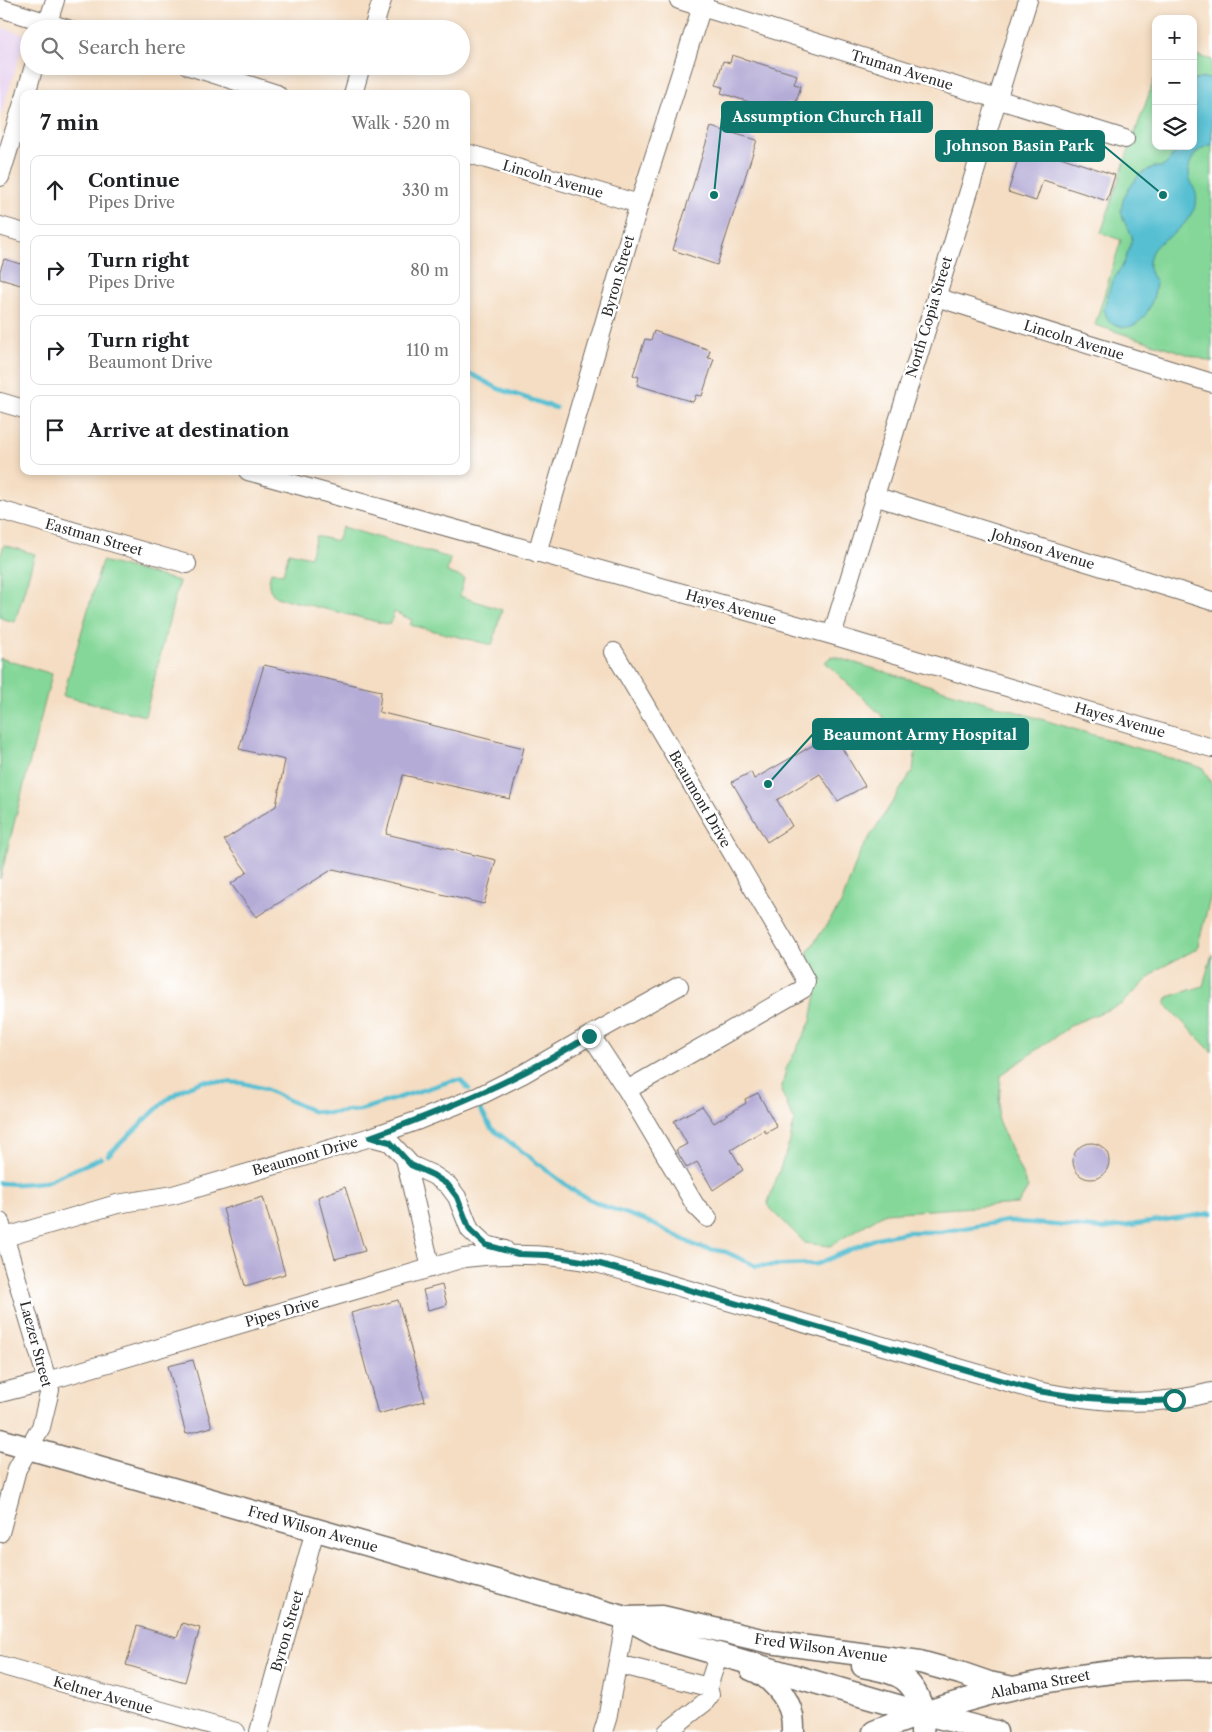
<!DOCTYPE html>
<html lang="en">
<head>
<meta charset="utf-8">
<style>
	:root { --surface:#fff; --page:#f6f6f6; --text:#202124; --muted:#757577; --line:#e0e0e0 }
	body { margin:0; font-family:"Libre Caslon Text",serif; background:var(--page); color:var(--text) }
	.controls { position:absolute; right:15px; top:15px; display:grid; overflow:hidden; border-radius:10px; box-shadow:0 2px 8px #0003 }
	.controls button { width:45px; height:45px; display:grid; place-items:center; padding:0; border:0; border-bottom:1px solid var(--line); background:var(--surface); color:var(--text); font:25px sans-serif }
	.stop { position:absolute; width:15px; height:15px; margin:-11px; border:4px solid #0f766e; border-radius:50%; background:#fff }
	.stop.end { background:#0f766e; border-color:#fff; box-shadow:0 1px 5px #0008 }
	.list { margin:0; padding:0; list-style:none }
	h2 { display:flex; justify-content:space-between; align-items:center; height:65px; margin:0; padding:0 20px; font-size:21px }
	h2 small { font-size:16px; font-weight:400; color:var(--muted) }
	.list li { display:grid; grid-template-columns:32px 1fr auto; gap:15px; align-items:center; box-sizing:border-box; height:70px; margin:0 10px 10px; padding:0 10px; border:1px solid var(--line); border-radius:10px }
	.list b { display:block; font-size:19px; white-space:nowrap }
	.list p { margin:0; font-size:16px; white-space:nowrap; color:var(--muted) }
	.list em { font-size:16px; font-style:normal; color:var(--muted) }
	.icon { flex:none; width:28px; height:28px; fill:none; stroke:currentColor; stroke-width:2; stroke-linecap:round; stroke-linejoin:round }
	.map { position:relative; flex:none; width:1212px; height:1732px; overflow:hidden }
	.search { position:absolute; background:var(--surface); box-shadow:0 2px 8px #0003; left:20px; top:20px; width:450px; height:55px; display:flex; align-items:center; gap:12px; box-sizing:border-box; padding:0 18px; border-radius:28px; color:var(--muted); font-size:19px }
	.panel { position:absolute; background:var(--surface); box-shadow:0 2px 8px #0003; left:20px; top:90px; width:450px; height:385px; border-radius:10px }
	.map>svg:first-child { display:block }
</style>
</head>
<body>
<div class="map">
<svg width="1212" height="1732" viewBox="0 0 1212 1732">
	<rect width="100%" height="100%" fill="#fff"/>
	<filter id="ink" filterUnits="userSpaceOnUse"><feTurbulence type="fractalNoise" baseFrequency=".02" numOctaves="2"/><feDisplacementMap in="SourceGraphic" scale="10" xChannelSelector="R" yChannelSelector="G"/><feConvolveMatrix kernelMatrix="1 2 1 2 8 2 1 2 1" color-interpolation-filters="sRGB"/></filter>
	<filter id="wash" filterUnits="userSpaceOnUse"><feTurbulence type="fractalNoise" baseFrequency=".0096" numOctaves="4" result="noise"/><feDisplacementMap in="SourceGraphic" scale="20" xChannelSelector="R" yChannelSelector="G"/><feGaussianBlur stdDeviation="1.12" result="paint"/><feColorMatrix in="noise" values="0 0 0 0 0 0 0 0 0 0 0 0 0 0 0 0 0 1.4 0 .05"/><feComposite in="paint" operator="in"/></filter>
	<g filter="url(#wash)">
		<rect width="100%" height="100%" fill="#f4ddc2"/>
		<path fill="#e7d2ef" d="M0 27 26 35 0 118Z"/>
		<path fill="#84d798" stroke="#588162" d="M1193 54 1212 60V362L1095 325 1121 240 1101 233 1126 157 1156 75V146H1193Z
			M342 527 450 558 447 572 464 578 460 596 502 610 492 645 410 625 412 620 394 612 390 625 276 597C267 588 268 584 271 572L283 574 289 552 310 557 316 536 337 541Z
			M4 545 35 554 15 622 0 618V557Z
			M102 561 179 581 145 716 63 696Z
			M832 656 1203 768 1212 785V891L1197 949 1158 969 1122 1004 1073 1024 1001 1075 998 1120 1028 1188 1018 1204 885 1213 830 1246 805 1243 767 1205 790 1141 794 1120 781 1091 786 1069 811 1021 817 989 807 953 841 904 860 852 913 770 916 748 825 662Z
			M0 658 52 674 0 879Z
			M1212 954V1052L1165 1004 1168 997 1203 986Z"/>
		<path fill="#56bfd2" stroke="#40757e" d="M1204 78 1212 79V145C1200 146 1188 159 1189 172 1189 186 1202 192 1194 209 1191 215 1185 224 1180 228 1170 239 1154 241 1150 257 1147 268 1150 273 1156 282 1155 297 1147 324 1128 327 1122 328 1114 324 1109 322L1104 310 1111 284 1124 263 1131 243 1132 236 1123 219 1121 210 1123 200 1128 190 1139 175 1153 167H1161L1167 164 1179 146H1193V80Z"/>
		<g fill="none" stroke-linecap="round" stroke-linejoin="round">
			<path stroke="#56bfd2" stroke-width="4.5" d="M466 373 473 375 499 389 556 408
				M480 1109 491 1128 577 1193 604 1206 647 1221 698 1247 726 1252 756 1266 817 1264 877 1238 907 1232H940L1007 1221 1103 1229 1212 1213
				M108 1155 165 1101 185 1088 204 1081 243 1083 265 1089 312 1111 328 1113 360 1110 451 1081 460 1080 469 1089
				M0 1183 18 1184 45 1182 101 1158"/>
		</g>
		<g id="blocks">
			<path fill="#b4abd6" d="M732 55 797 75 794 84 801 86 795 105 787 103 784 113 721 93 723 87 716 85 723 61 730 63Z
				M711 127 757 140 717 265 673 250Z
				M1031 143 1052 150 1051 154 1115 175 1107 201 1043 180 1036 201 1008 192 1022 146 1030 149Z
				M4 259 24 265V286L0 279V271Z
				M654 331 710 350 708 358 714 359 702 396 696 395 693 402 637 385 639 377 633 375 645 339 651 340Z
				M264 665 381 691 379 712 524 748 510 799 403 775 386 834 496 860 484 904 333 869 256 917 231 884 247 872 224 840 276 806 285 760 239 749Z
				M828 725 865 786 838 801 820 774 777 800 792 826 767 842 732 782 751 772 754 779 817 743 813 735Z
				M758 1093 777 1127 766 1133 764 1130 731 1150 743 1170 713 1190 697 1162 687 1168 676 1150 687 1144 674 1121 702 1106 714 1123 746 1103 745 1099Z
				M1073 1161a18 18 0 1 1 36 0a18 18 0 1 1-36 0Z
				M345 1187 365 1251 335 1259 318 1197Z
				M263 1197 285 1274 245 1286 223 1209Z
				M442 1285 447 1305 428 1310 423 1290Z
				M398 1300 425 1401 378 1414 351 1313Z
				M193 1360 212 1427 186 1434 168 1366Z
				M182 1623 200 1628 185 1682 126 1665 137 1626 177 1638Z"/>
		</g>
	</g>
	<g filter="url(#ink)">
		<use href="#blocks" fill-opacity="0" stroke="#716960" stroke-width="1"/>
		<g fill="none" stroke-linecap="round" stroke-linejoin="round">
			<g stroke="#716960" stroke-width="20">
				<path id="minor" d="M679 0 1125 139
					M0 8 68 29
					M46 29 55 0
					M373 29 382 0
					M189 66 277 94
					M26 94 34 66
					M353 94 361 66
					M466 153 639 204
					M0 177 24 100
					M0 226 24 233
					M936 297 1212 383
					M0 402 24 409
					M248 471 832 635 1212 748
					M874 496 1212 601
					M0 510 187 564
					M537 553 639 204 704 0
					M832 635 1028 0
					M614 652 787 946 806 981 803 989 627 1090
					M589 1036 679 986
					M371 1137 390 1142 411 1165 433 1175 448 1185 457 1197 470 1230 486 1245 505 1250
					M405 1159 431 1268
					M0 1222 50 1390 41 1427 17 1469 0 1533
					M6 1237 117 1204 173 1195 371 1137 419 1120 479 1096 523 1074 589 1036 598 1046 627 1090 695 1205 708 1218
					M0 1393 47 1381 464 1258C510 1252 555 1254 600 1264L1038 1391C1096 1402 1154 1408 1212 1392
					M618 1664 708 1687 710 1695 704 1703 667 1732
					M0 1665 236 1732
					M708 1687 719 1653
					M259 1732 315 1530
					M603 1732 607 1719 626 1618"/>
			</g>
			<g stroke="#716960" stroke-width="25">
				<path id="major" d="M0 1440 626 1618 663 1638 922 1713 996 1732
					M627 1618 662 1617 770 1642 920 1662 960 1673 989 1683 1013 1688
					M863 1666C876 1669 893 1671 904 1679 920 1692 925 1713 922 1732
					M751 1669C770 1676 788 1696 792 1716 793 1721 793 1727 793 1732
					M874 1732C981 1688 1097 1665 1212 1669"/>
			</g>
			<use href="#minor" stroke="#fff" stroke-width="18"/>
			<use href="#major" stroke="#fff" stroke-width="22"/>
		</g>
	</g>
	<g fill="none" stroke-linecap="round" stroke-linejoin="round" filter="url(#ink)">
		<path stroke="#0f766e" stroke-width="6" d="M589 1036C520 1079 447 1110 370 1137L390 1142 411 1165 433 1175 448 1185 457 1197 470 1230 486 1245 518 1254 547 1255 600 1264 1038 1391C1084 1399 1127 1403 1174 1400"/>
	</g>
	<g text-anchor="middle" stroke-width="5" stroke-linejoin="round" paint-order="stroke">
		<g font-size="14" fill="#2b2b2b" stroke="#fff">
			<text transform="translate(902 70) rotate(17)" y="5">Truman Avenue</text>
			<text transform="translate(553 179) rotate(16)" y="5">Lincoln Avenue</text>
			<text transform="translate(618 276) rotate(-74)" y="5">Byron Street</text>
			<text transform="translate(929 317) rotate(-73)" y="5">North Copia Street</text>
			<text transform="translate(1074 340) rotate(17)" y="5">Lincoln Avenue</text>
			<text transform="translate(94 537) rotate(16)" y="5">Eastman Street</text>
			<text transform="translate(1043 549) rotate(17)" y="5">Johnson Avenue</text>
			<text transform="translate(731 607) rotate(16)" y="5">Hayes Avenue</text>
			<text transform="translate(1120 720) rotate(16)" y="5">Hayes Avenue</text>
			<text transform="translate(700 799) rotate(60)" y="5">Beaumont Drive</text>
			<text transform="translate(305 1156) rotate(-16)" y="5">Beaumont Drive</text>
			<text transform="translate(282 1312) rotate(-16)" y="5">Pipes Drive</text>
			<text transform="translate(36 1344) rotate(75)" y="5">Laezer Street</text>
			<text transform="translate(313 1529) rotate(16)" y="5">Fred Wilson Avenue</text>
			<text transform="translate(287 1631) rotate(-74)" y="5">Byron Street</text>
			<text transform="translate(821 1648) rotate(8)" y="5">Fred Wilson Avenue</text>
			<text transform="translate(1040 1684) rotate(-11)" y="5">Alabama Street</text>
			<text transform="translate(103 1695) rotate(16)" y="5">Keltner Avenue</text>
		</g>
	</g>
	<path fill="none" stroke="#0f766e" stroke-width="2" d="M714 195L722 117M1163 195L1104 146M768 784L813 734"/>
	<g fill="#0f766e" stroke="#fff" stroke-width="2">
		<circle cx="714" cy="195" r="5"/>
		<circle cx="1163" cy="195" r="5"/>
		<circle cx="768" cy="784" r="5"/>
	</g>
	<g fill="#0f766e" stroke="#0f766e" stroke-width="2">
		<rect x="722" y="102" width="210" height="30" rx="5"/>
		<rect x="936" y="131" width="168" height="30" rx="5"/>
		<rect x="813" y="719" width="215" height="30" rx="5"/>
	</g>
	<g font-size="15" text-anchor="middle" font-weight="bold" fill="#fff">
		<text x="827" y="122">Assumption Church Hall</text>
		<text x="1020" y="151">Johnson Basin Park</text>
		<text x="920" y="740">Beaumont Army Hospital</text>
	</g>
</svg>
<div class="controls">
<button>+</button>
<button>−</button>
<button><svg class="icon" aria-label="layers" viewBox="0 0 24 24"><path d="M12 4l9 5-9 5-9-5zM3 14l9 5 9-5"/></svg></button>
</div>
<div class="stop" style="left:1174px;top:1400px"></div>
<div class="stop end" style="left:589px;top:1036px"></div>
<div class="search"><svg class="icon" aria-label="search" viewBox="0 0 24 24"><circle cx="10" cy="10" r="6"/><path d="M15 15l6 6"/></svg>Search here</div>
<section class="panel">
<h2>7 min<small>Walk · 520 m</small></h2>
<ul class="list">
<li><svg class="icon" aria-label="ahead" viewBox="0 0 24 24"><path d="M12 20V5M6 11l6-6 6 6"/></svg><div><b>Continue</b><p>Pipes Drive</p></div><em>330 m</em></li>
<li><svg class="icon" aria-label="right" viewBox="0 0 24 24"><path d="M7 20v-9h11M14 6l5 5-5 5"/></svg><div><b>Turn right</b><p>Pipes Drive</p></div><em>80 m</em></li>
<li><svg class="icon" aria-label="right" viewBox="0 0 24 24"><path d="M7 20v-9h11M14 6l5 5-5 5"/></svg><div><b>Turn right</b><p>Beaumont Drive</p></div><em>110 m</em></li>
<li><svg class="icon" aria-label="arrive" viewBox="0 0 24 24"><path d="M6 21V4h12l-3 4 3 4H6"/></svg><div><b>Arrive at destination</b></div></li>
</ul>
</section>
</div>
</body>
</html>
